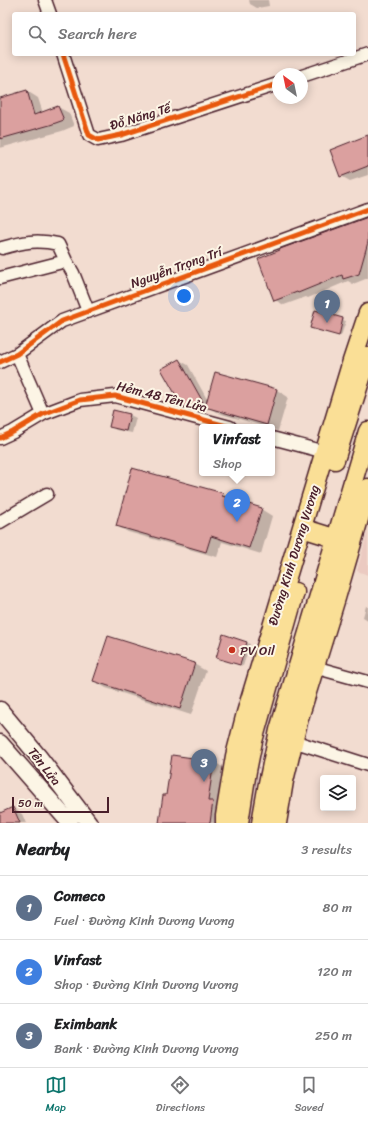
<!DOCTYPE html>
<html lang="en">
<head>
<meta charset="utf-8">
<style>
	:root { --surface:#fff; --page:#f6f6f6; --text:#202124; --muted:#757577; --line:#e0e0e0; --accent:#0f766e }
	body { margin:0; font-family:Sriracha,sans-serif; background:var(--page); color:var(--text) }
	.controls { position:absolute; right:12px; bottom:12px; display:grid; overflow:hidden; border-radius:4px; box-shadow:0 2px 10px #0003 }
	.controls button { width:36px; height:36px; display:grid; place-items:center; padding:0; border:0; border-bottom:1px solid var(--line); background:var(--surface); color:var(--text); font:20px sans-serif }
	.compass { position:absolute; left:272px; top:68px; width:36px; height:36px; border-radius:50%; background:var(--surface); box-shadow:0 2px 10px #0003; rotate:327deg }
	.scale { position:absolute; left:12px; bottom:10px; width:97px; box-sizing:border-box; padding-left:4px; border:2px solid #4a1f2b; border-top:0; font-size:11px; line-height:14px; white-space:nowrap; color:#4a1f2b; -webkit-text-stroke:3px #fcf5e5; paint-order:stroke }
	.you { position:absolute; left:184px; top:296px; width:14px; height:14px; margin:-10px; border:3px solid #fff; border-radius:50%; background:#1a73e8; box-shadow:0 0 0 6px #1a73e833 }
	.badge { display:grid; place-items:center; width:26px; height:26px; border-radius:50%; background:var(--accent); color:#fff; font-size:13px; font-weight:700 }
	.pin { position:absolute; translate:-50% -33px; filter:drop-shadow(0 1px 2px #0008) }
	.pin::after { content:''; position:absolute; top:21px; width:14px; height:12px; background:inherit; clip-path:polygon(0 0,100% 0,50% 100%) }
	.popup { position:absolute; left:199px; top:424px; width:76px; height:52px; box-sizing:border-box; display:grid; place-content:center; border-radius:4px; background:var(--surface); filter:drop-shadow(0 1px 3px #0005); font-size:13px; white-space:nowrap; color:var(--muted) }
	.popup b { font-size:15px; color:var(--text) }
	.popup::after { content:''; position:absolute; left:50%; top:100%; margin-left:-8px; border:8px solid transparent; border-top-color:var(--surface) }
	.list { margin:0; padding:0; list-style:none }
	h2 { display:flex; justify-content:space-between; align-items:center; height:52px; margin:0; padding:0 16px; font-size:17px }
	h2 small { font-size:13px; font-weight:400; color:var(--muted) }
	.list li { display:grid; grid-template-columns:26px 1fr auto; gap:12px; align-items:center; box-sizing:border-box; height:64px; padding:0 16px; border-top:1px solid var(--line) }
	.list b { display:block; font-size:15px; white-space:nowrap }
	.list p { margin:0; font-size:13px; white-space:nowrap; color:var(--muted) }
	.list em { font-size:13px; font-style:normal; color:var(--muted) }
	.icon { flex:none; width:22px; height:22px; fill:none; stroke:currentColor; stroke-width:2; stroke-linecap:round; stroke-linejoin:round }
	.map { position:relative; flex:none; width:368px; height:823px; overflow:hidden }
	.search { position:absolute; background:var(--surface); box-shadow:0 2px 10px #0003; left:12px; right:12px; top:12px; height:44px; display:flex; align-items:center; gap:10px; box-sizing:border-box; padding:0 14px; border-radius:4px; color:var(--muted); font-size:15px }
	.sheet { height:244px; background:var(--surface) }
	nav { display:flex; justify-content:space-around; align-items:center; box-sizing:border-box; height:56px; border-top:1px solid var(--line); background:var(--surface); font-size:11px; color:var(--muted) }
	nav a { display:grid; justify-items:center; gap:2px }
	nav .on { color:var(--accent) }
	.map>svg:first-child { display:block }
</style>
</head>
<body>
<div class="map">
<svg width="368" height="823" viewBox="0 0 368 823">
	<rect width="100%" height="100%" fill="#f2dcd0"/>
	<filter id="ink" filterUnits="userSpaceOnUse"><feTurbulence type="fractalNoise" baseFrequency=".025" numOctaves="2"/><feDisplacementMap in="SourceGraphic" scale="8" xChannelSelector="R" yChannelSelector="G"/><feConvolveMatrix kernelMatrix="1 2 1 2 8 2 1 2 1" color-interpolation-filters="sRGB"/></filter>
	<g filter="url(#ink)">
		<path fill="#ebcac1" d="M368 530V575L357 571Z"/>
		<path fill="#0003" d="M249 0H268L269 6 257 8 250 4Z
			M27 91 38 98 43 113 58 107 69 113 74 126 62 131 0 148V99Z
			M368 138V175L350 181 341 176Z
			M368 218V278L353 284 348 281 308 298 306 297 284 305 275 300Z
			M316 312 346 321 341 336 314 329Z
			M179 360 188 365 208 401 216 373 277 390 288 397 278 431 272 429V427H266L218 413 209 408 200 413 192 411 183 406Z
			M114 411 130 415 136 418 132 433 116 430 110 426Z
			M133 469 223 494 234 500 261 509 272 516 261 554 222 542 217 557 128 532 117 526Z
			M366 606 368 607V620L363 617Z
			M247 643 250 644 243 666 220 659Z
			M194 664 206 671 191 715 106 688 94 681Z
			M214 762 226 769 223 823H162L167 796Z
			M13 808 22 814 26 823H0V814Z"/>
		<path fill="#dba09f" stroke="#4a1f2b" d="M27 90 34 115 58 106 64 120 50 125 0 139V98Z
			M368 135V166L340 177 330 150Z
			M368 217V242L359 274 343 279 342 275 298 293 297 292 274 301 258 259 280 250V249Z
			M315 310 343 318 339 336 310 328Z
			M179 359 203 402 190 409 182 406 161 369Z
			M215 372 277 389 267 425 205 407Z
			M113 410 130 414 126 431 109 427Z
			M132 468 223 493 222 496 262 508 249 548 211 536 206 552 116 526Z
			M223 634 247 642 240 665 216 658Z
			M108 636 195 663 180 709 93 681Z
			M172 755 214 761 208 801H213L210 823H159L163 795H166Z
			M13 807 20 823H0V813Z"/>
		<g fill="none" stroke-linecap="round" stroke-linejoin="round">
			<g stroke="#4a1f2b" stroke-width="15">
				<path id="minor" d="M45 0 50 14
					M63 54 89 135 98 140 121 135 278 84
					M302 76 368 54
					M2 248C23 242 37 239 58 244L66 261 73 273 88 311
					M0 278 66 261
					M17 354 43 414
					M0 362 17 354 62 321 368 209
					M0 438 13 432 43 414 80 400 115 396 230 427
					M272 438 325 452
					M0 522 47 494
					M314 667 368 682
					M293 741 368 765"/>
			</g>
			<g stroke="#4a1f2b" stroke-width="19">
				<path id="secondary" d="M0 710 39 757 89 823
					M0 743 70 823"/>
			</g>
			<g stroke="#4a1f2b" stroke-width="21">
				<path id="primary" d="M335 460 368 356
					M302 528 347 542
					M225 823V816L235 756 246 713 352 361 368 313
					M239 823 247 771 253 741 295 592
					M261 823 268 783 279 730 368 431
					M277 823 284 781 299 718 336 598 368 488"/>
			</g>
			<use href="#minor" stroke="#fcf5e5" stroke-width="12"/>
			<use href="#secondary" stroke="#fcf5e5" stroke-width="16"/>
			<use href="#primary" stroke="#fadf96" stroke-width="18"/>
			<g stroke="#fcf5e5" stroke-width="8">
				<path id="cycleway" d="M63 54 89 135 98 140 121 135 278 84
					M0 362 17 354 62 321 368 209
					M0 438 13 432 43 414 80 400 115 396 230 427"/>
			</g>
			<use href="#cycleway" stroke="#e8590c" stroke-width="5"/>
		</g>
	</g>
	<circle fill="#c8321e" stroke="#fcf5e5" stroke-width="1.5" cx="232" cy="650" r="4"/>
	<g text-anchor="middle" stroke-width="4" stroke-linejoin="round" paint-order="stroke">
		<g font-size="13" fill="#4a1f2b" stroke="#fcf5e5">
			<text transform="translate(140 116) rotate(-17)" y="5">Đỗ Năng Tế</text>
			<text transform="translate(176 267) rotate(-20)" y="5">Nguyễn Trọng Trí</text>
			<text transform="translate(162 396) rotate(14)" y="5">Hẻm 48 Tên Lửa</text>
			<text transform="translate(293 555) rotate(-73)" y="5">Đường Kinh Dương Vương</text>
			<text transform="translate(45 766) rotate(52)" y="5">Tên Lửa</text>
		</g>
		<g font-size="13" fill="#4a1f2b" stroke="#fcf5e5" text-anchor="start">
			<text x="240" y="655">PV Oil</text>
		</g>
	</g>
</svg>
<div class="controls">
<button><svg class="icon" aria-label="layers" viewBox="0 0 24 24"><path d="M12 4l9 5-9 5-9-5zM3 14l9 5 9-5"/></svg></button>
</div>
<svg class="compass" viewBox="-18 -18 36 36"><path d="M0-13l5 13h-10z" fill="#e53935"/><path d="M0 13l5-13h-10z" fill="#757577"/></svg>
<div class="scale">50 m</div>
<div class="you"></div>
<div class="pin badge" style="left:327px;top:323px;background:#5c6f8a">1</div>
<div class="pin badge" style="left:237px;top:522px;background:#3f7fe0">2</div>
<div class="popup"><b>Vinfast</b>Shop</div>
<div class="pin badge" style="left:204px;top:782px;background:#5c6f8a">3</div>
<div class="search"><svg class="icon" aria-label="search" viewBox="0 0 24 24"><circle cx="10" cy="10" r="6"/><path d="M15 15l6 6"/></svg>Search here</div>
</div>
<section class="sheet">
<h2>Nearby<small>3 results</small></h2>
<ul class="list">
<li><span class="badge" style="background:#5c6f8a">1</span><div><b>Comeco</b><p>Fuel · Đường Kinh Dương Vương</p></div><em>80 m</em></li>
<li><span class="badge" style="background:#3f7fe0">2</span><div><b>Vinfast</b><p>Shop · Đường Kinh Dương Vương</p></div><em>120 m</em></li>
<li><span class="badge" style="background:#5c6f8a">3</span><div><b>Eximbank</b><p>Bank · Đường Kinh Dương Vương</p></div><em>250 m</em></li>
</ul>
</section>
<nav>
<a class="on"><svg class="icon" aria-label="map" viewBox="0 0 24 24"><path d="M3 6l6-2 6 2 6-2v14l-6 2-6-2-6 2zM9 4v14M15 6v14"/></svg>Map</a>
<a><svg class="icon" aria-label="directions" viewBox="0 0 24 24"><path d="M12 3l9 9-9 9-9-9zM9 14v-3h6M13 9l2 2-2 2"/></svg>Directions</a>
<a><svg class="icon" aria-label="saved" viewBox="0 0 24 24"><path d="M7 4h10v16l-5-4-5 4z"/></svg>Saved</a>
</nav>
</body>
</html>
